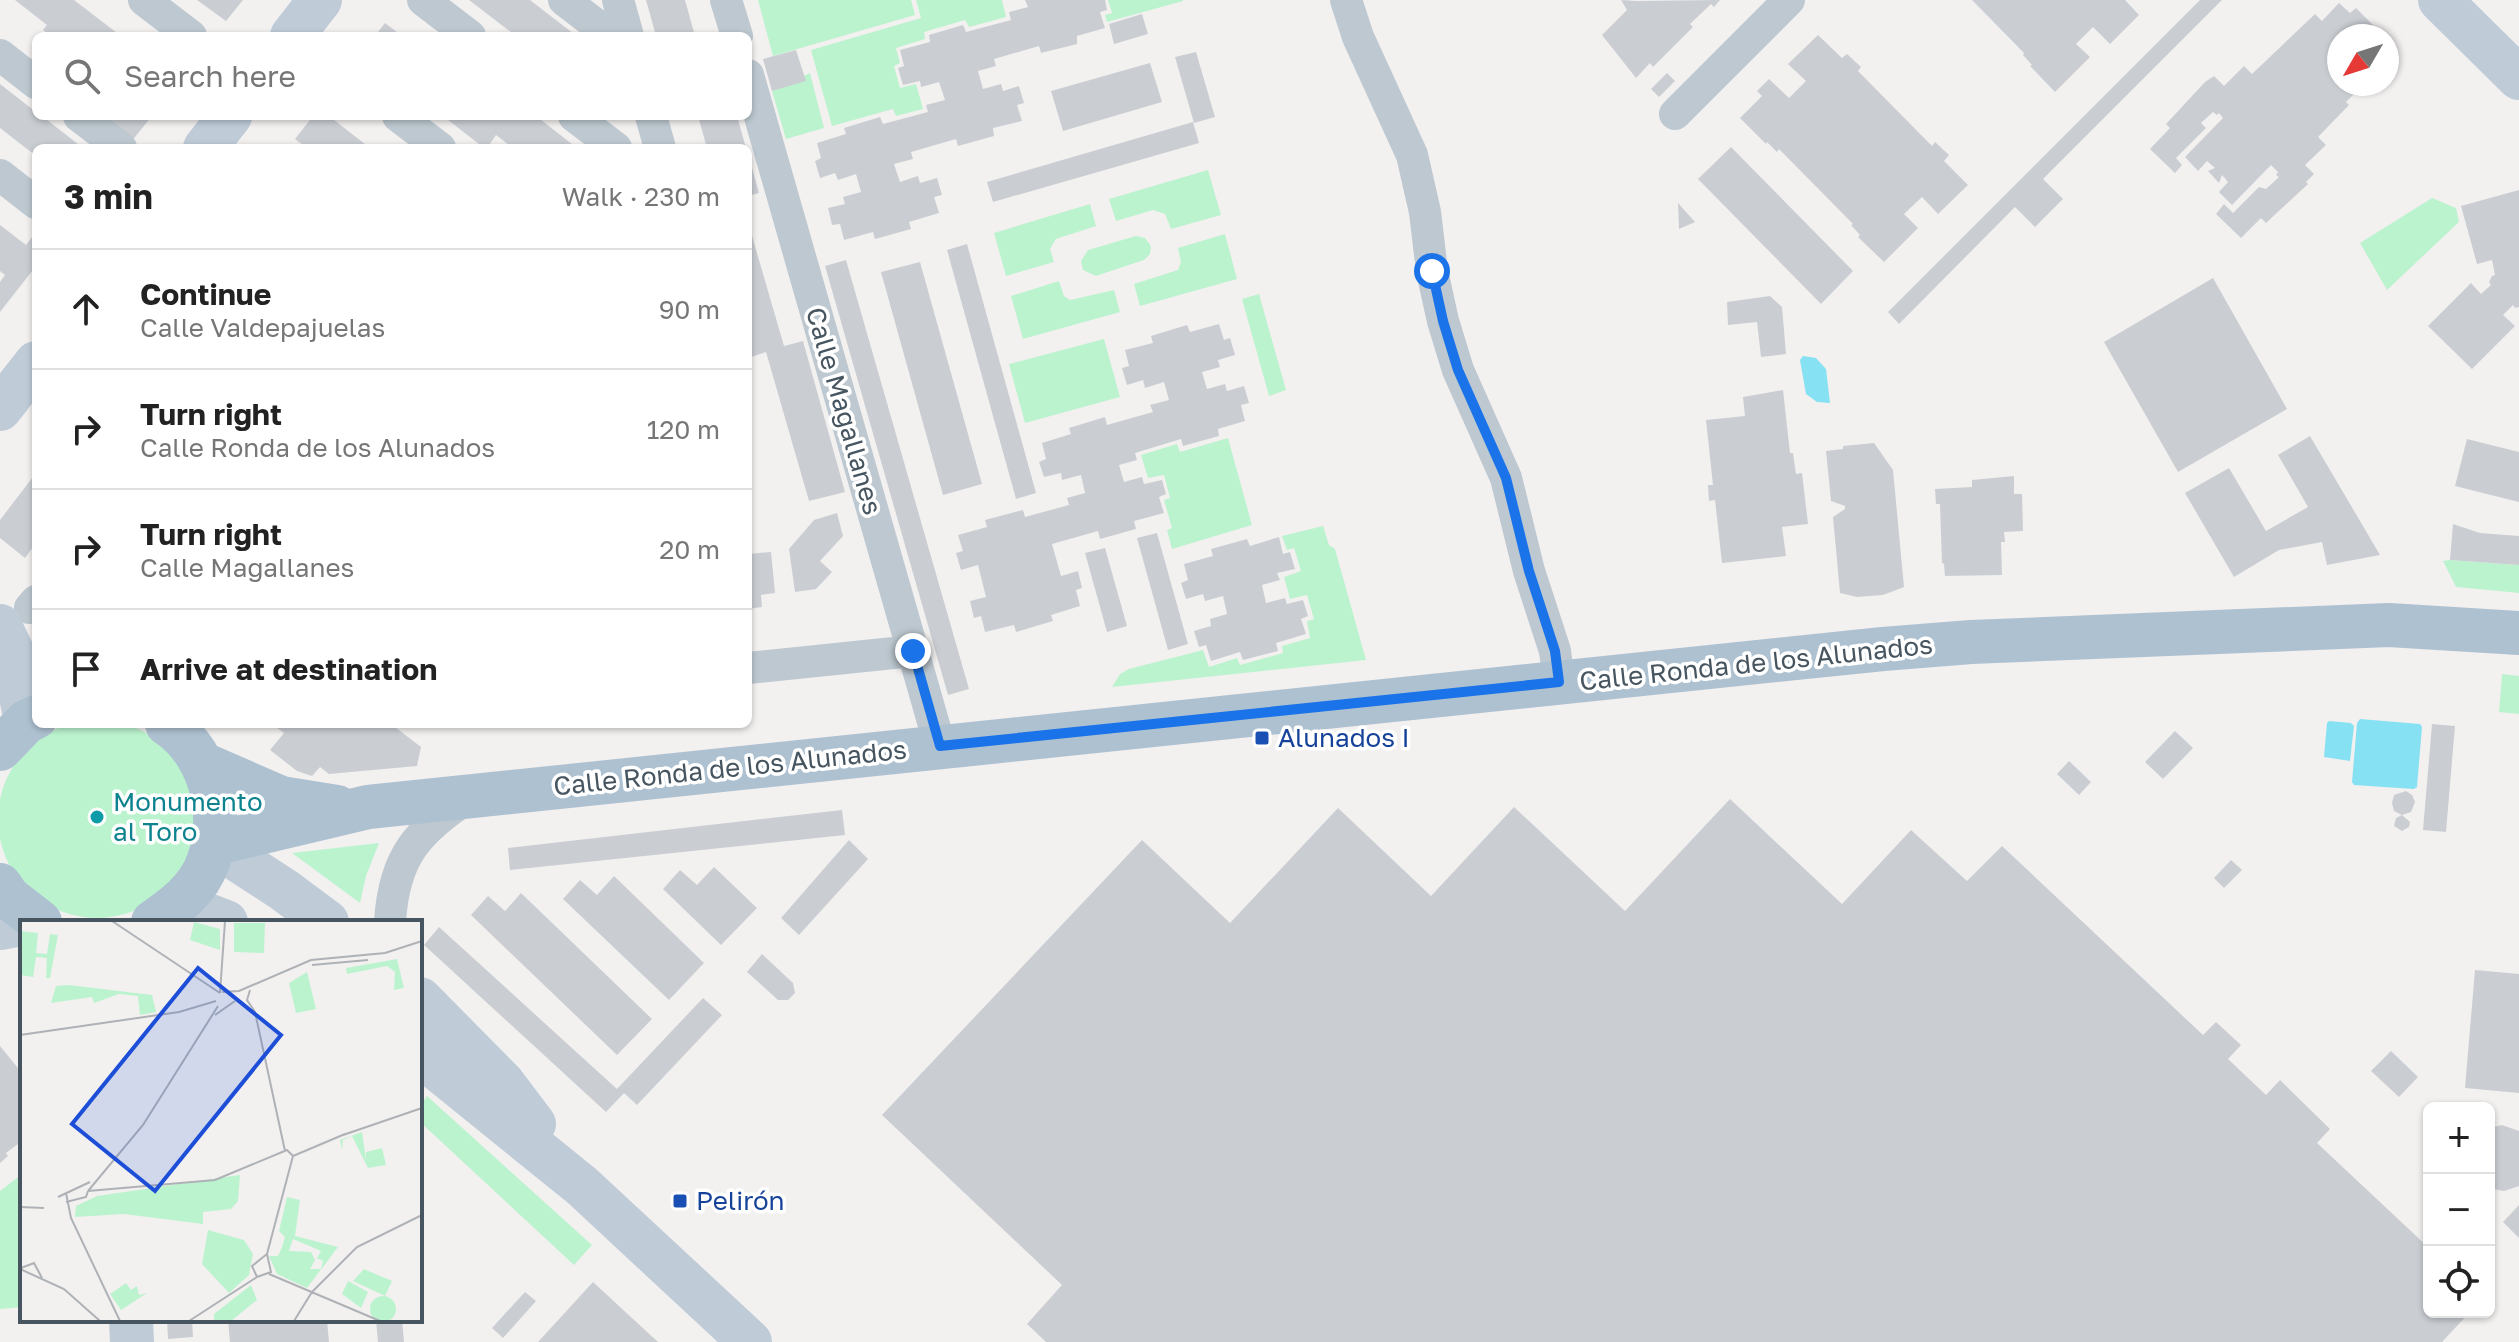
<!DOCTYPE html>
<html lang="en">
<head>
<meta charset="utf-8">
<style>
	:root { --surface:#fff; --page:#f6f6f6; --text:#222; --muted:#767676; --line:#e0e0e0 }
	body { margin:0; font-family:"Golos Text",sans-serif; background:var(--page); color:var(--text) }
	.controls { position:absolute; right:24px; bottom:24px; display:grid; overflow:hidden; border-radius:12px; box-shadow:0 2px 6px #0004 }
	.controls button { width:72px; height:72px; display:grid; place-items:center; padding:0; border:0; border-bottom:2px solid var(--line); background:var(--surface); color:var(--text); font:40px sans-serif }
	.compass { position:absolute; left:2327px; top:24px; width:72px; height:72px; border-radius:50%; background:var(--surface); box-shadow:0 2px 6px #0004; rotate:231deg }
	.stop { position:absolute; width:24px; height:24px; margin:-18px; border:6px solid #1a73e8; border-radius:50%; background:#fff }
	.stop.end { background:#1a73e8; border-color:#fff; box-shadow:0 2px 8px #0008 }
	.list { margin:0; padding:0; list-style:none }
	h2 { display:flex; justify-content:space-between; align-items:center; height:104px; margin:0; padding:0 32px; font-size:34px }
	h2 small { font-size:26px; font-weight:400; color:var(--muted) }
	.list li { display:grid; grid-template-columns:52px 1fr auto; gap:24px; align-items:center; box-sizing:border-box; height:120px; padding:0 32px; border-top:2px solid var(--line) }
	.list b { display:block; font-size:30px; white-space:nowrap }
	.list p { margin:0; font-size:26px; white-space:nowrap; color:var(--muted) }
	.list em { font-size:26px; font-style:normal; color:var(--muted) }
	.icon { flex:none; width:44px; height:44px; fill:none; stroke:currentColor; stroke-width:2; stroke-linecap:round; stroke-linejoin:round }
	.map { position:relative; flex:none; width:2519px; height:1342px; overflow:hidden }
	.search { position:absolute; background:var(--surface); box-shadow:0 2px 6px #0004; left:32px; top:32px; width:720px; height:88px; display:flex; align-items:center; gap:20px; box-sizing:border-box; padding:0 28px; border-radius:12px; color:var(--muted); font-size:30px }
	.panel { position:absolute; background:var(--surface); box-shadow:0 2px 6px #0004; left:32px; top:144px; width:720px; height:584px; border-radius:12px }
	.map>svg:first-child { display:block }
</style>
</head>
<body>
<div class="map">
<svg width="2519" height="1342" viewBox="0 0 2519 1342">
	<rect width="100%" height="100%" fill="#f3f0f0"/>
	<path fill="#bcf3cf" d="M758 0H911L915 15 773 56Z
		M916 0H1002L1006 17 969 27 965 20 924 32 925 39 896 48 900 63 894 66 900 88 916 84 923 109 896 116 893 109 832 126 811 50 921 18Z
		M1108 0H1183V1L1107 22 1105 15 1112 13Z
		M810 73 824 128 786 139 772 91Z
		M1208 170 1221 215 1171 229 1165 214 1153 210 1116 221 1109 199Z
		M2432 198 2456 208 2459 222 2387 290 2360 243Z
		M1090 204 1096 226 1056 239 1050 249 1054 262 1006 276 994 233Z
		M1225 234 1237 279 1140 306 1134 284 1178 270 1181 262 1178 248Z
		M1136 236 1145 238 1151 246 1150 254 1144 260 1096 276 1083 270 1081 261 1088 250Z
		M1059 281 1064 296 1070 300 1114 290 1120 312 1023 339 1011 296Z
		M1259 294 1286 390 1269 396 1242 299Z
		M1104 339 1120 397 1025 423 1009 364Z
		M1228 438 1252 525 1172 549 1167 530 1172 528 1164 500 1170 498 1164 475 1148 478 1141 455 1177 444 1180 452Z
		M1323 526 1329 545 1335 549 1366 660 1112 687 1120 674 1129 669 1203 650 1209 667 1237 658 1240 665 1283 653 1282 646 1310 638 1307 621 1314 619 1307 595 1290 599 1284 577 1301 571 1294 548 1287 550 1282 536Z
		M2450 560 2519 565V593L2456 587 2443 561Z
		M2502 674 2519 676V714L2499 712Z
		M-2 819a99 99 0 1 1 198 0a99 99 0 1 1-198 0Z
		M379 843 366 876 360 903 292 853Z
		M427 1096 592 1245 574 1265 420 1122V1106Z
		M22 1174V1307L0 1309V1191Z"/>
	<path fill="#86e1f3" d="M1803 356 1816 358 1826 369 1830 403 1817 402 1806 394 1800 360Z
		M2360 719 2420 724 2422 727 2417 787 2414 789 2354 785 2352 782 2357 723Z
		M2329 721 2351 723 2354 726 2350 761 2324 757 2327 723Z"/>
	<path fill="#caced3" d="M15 0H74L121 36H63L60 34 51 36 43 30 47 25Z
		M197 0H243L226 21Z
		M469 0H530L574 34 573 36H516Z
		M646 0H685L695 36H656Z
		M1025 0H1105L1107 10 1100 12 1105 28 1077 36V44L1041 53 1039 46 994 59 996 66 978 71 983 89 1001 84 1003 91 1019 86 1024 103 1017 105 1022 121 993 128 994 136 958 146 956 139 911 152 913 159 894 164 900 182 918 176 920 183 937 178 942 195 934 197 939 213 909 222 911 229 875 239 873 232 844 240 840 224 832 225 828 208 845 204 843 197 861 192 856 174 838 180 835 173 820 178 815 161 821 158 817 143 846 134 844 128 880 117 883 124 928 112 926 105 945 100 939 82 921 87 920 81 903 85 898 68 904 66 900 50 930 42 929 35 963 25 966 32 1011 20 1009 12 1028 7Z
		M1621 0 1636 1 1720 0 1714 7 1711 4 1690 24 1693 27 1653 67 1650 63 1636 78 1602 35 1627 10Z
		M1972 0H2125L2139 15 2110 44 2093 27 2076 44 2090 57 2055 92 2030 66 2032 65 2023 55 2024 53Z
		M2200 0H2222L2043 179 2063 199 2035 227 2015 207 1899 324 1888 312Z
		M2339 3 2350 13 2356 8 2380 32 2376 36H2339V84H2364L2346 102 2349 105 2318 137 2326 145 2305 165 2314 174 2306 182 2308 184 2266 223 2261 218 2241 238 2216 214 2224 204 2233 213 2259 187 2266 189 2279 177 2276 175 2278 172 2271 165 2232 205 2219 192 2228 182 2222 175 2219 183 2208 171 2215 168 2207 161 2198 171 2185 157 2223 118 2219 113 2217 115 2213 112 2201 123 2206 128 2176 158 2182 165 2175 173 2150 149 2170 128 2166 124 2205 82 2214 76 2224 86 2244 66 2252 74 2315 14 2322 21Z
		M1142 14 1148 34 1114 44 1109 24Z
		M385 23 402 36H375Z
		M1818 35 1842 58 1847 54 1861 67 1858 71 1932 146 1935 142 1949 155 1944 161 1968 185 1938 214 1922 197 1904 214 1918 228 1884 262 1858 237 1860 235 1851 225 1853 224 1779 149 1777 152 1767 142 1766 144 1740 118 1762 96 1757 91 1769 79 1789 98 1806 81 1788 64Z
		M796 50 806 81 772 91 763 59Z
		M1196 52 1215 117 1194 123 1175 57Z
		M1150 63 1162 102 1063 131 1051 91Z
		M1667 73 1675 81 1659 97 1651 89Z
		M0 84 36 112V116H42L83 148H36V156L0 128Z
		M110 116H152L131 142 106 122Z
		M313 116H329L370 148H307L295 139Z
		M443 116H506L509 118 511 116H536L577 148H513L496 135 487 148H484Z
		M698 116H737L746 148H707Z
		M1193 122 1199 143 993 202 987 182Z
		M1731 147 1853 271 1821 304 1698 179Z
		M749 157 759 193 748 196V158Z
		M2519 190V307L2515 308 2513 305 2503 315 2515 326 2472 369 2428 326 2471 283 2481 294 2491 285 2489 282 2492 276 2495 275 2492 260 2477 264 2461 206Z
		M1678 203 1695 222 1679 229Z
		M748 222 784 346 803 341 845 492 809 501 766 352 748 358Z
		M0 225 26 245 36 232V266L0 312V282L5 275 0 271Z
		M967 244 1036 493 1016 499 947 250Z
		M846 260 969 689 948 695 825 266Z
		M920 262 982 484 943 495 881 272Z
		M2213 278 2287 409 2178 472 2104 342Z
		M1770 296 1782 307 1786 354 1761 357 1757 322 1728 325 1727 302Z
		M1219 324 1224 340 1230 338 1235 355 1218 360 1220 367 1202 372 1207 389 1225 384 1227 391 1244 386 1249 403 1241 405 1245 421 1218 429 1219 436 1183 446 1181 439 1135 453 1137 460 1119 465 1124 482 1142 477 1144 484 1162 480 1166 494 1159 497 1164 513 1134 521 1136 529 1100 539 1098 531 1052 544 1061 576 1078 571 1082 588 1076 590 1080 606 1051 615 1053 621 1016 632 1014 625 985 632 981 616 974 618 970 601 986 597 978 565 961 570 956 553 963 551 958 535 987 527 985 520 1023 510 1025 517 1069 505 1067 498 1085 493 1081 475 1062 480 1061 473 1044 477 1039 462 1046 459 1042 443 1071 434 1069 428 1105 417 1107 425 1153 412 1150 405 1169 400 1164 382 1145 388 1143 380 1127 385 1122 368 1129 366 1125 350 1153 343 1151 336 1187 325 1190 332Z
		M1783 390 1790 453H1793L1796 474 1802 473 1808 524 1782 527 1786 556 1722 563 1715 500 1709 501 1708 485H1713L1706 420 1745 416 1743 397Z
		M2310 436 2380 555 2327 565 2322 542 2279 550 2234 577 2185 493 2229 468 2266 531 2308 507 2278 455Z
		M2467 439 2519 452V502L2455 486Z
		M1874 443 1893 470 1904 587 1883 595 1857 597 1840 593 1833 517 1845 509V506L1831 501 1826 451 1843 449V446Z
		M36 473V543L25 558 0 538V520Z
		M2014 476V494H2022L2023 531 2004 532 2005 542H2001L2002 575 1945 576 1944 564 1942 563 1940 504H1936L1935 489 1972 487V480Z
		M837 513 843 536 820 561 832 572 816 589 795 592 789 549 814 520Z
		M2453 524 2480 533 2519 536V565L2450 560Z
		M1157 533 1188 644 1168 650 1137 538Z
		M1279 537 1283 554 1290 552 1295 569 1277 573 1280 580 1262 585 1266 603 1285 598 1287 604 1303 600 1308 616 1301 619 1306 634 1276 643 1278 651 1243 660 1240 652 1211 661 1206 645 1199 647 1194 631 1211 626 1210 619 1227 614 1223 596 1205 601 1203 594 1186 599 1181 583 1188 580 1184 564 1213 556 1211 549 1247 539 1250 546Z
		M1105 548 1127 626 1107 632 1085 553Z
		M771 552 775 593 761 595 762 607 748 609V554Z
		M272 724H391L421 747 417 766 329 774 320 767 312 776 297 771 270 750 284 733Z
		M2432 724 2455 726 2446 832 2423 830Z
		M2175 731 2193 748 2163 779 2145 762Z
		M2069 761 2091 782 2079 795 2057 774Z
		M2406 791 2412 795 2415 802 2411 812 2402 815 2410 822 2409 827 2402 831 2394 826 2396 818 2402 815 2394 811 2392 803 2394 795Z
		M1730 799 1842 904 1911 830 1967 881 2002 846 2203 1035 2216 1022 2241 1045 2228 1059 2266 1095 2280 1080 2330 1129 2317 1143 2429 1248V1312H2470L2442 1342H1046L1027 1324 1062 1285 882 1115 1142 840 1230 923 1338 808 1431 896 1514 807 1625 911Z
		M842 810 845 835 510 870 508 848Z
		M849 840 868 859 799 935 781 918Z
		M2231 860 2242 870 2224 888 2214 878Z
		M714 867 757 908 721 945 663 889 680 870 697 885Z
		M614 876 704 963 669 1000 563 899 580 880 597 895Z
		M521 893 652 1019 617 1055 471 915 488 896 505 911Z
		M439 927 617 1089 703 998 722 1015 637 1105 624 1093 606 1112 424 945Z
		M762 954 793 983 795 993 788 1000H778L747 972Z
		M2475 970 2519 974V1093L2465 1088Z
		M0 1046 22 1073V1141L6 1153 8 1156 0 1163Z
		M2391 1051 2418 1077 2399 1097 2371 1071Z
		M2502 1125 2519 1131V1186L2504 1191 2489 1188V1128Z
		M2519 1205V1238L2503 1222Z
		M593 1282 658 1342H538Z
		M525 1292 536 1301 503 1338 492 1328Z
		M167 1320H192L193 1337 168 1339Z
		M228 1320H327L329 1342H230Z
		M376 1320H402L404 1342H378Z"/>
	<g fill="none" stroke-linecap="round" stroke-linejoin="round">
		<path stroke="#bdc8d0" stroke-width="32" d="M144 0 191 36
			M423 0 470 36
			M564 0 611 36
			M618 0 628 36
			M726 0 737 36
			M1346 0 1358 37 1412 155 1425 212 1432 271 1443 321 1458 370 1506 478 1529 571 1555 651 1559 682
			M0 55 36 83
			M748 75 940 746
			M1675 114 1789 0
			M79 116 121 148
			M398 116 440 148
			M574 116 616 148
			M651 116 660 148
			M0 175 36 203
			M30 608 36 601
			M748 668 913 651
			M390 922C394 856 417 832 470 796"/>
		<path stroke="#bfccd8" stroke-width="44" d="M2440 0 2519 78
			M292 36 320 0
			M205 148 230 116
			M0 409 36 363
			M0 626 12 651 26 722
			M213 844 284 890 327 922
			M179 904 226 922
			M0 928 22 924
			M420 999 503 1083 534 1124
			M420 1055 582 1186 750 1342
			M131 1320 132 1342"/>
		<path stroke="#aec1d1" stroke-width="44" d="M0 749 26 722 36 717
			M203 764 281 798 337 807
			M213 844 368 807 1883 649 1971 642 2389 625 2519 633
			M0 885 9 898 40 922
			M153 922C170 910 187 898 199 880 230 832 215 755 167 724"/>
	</g>
	<g fill="none" stroke-linecap="round" stroke-linejoin="round">
		<path stroke="#1a73e8" stroke-width="10" d="M913 651 940 746 1559 682 1555 651 1529 571 1506 478 1458 370 1443 321 1432 271"/>
	</g>
	<g fill="#1a4fb4" stroke="#fff" stroke-width="3">
		<rect x="1254" y="730" width="16" height="16" rx="4"/>
		<rect x="672" y="1193" width="16" height="16" rx="4"/>
	</g>
	<circle fill="#0f9aa8" stroke="#fff" stroke-width="3" cx="97" cy="817" r="8"/>
	<g text-anchor="middle" stroke-width="7" stroke-linejoin="round" paint-order="stroke">
		<g font-size="26" fill="#46555f" stroke="#fff">
			<text transform="translate(844 411) rotate(74)" y="9">Calle Magallanes</text>
			<text transform="translate(1756 663) rotate(-6)" y="9">Calle Ronda de los Alunados</text>
			<text transform="translate(730 768) rotate(-6)" y="9">Calle Ronda de los Alunados</text>
		</g>
		<g font-size="26" fill="#164399" stroke="#fff" text-anchor="start">
			<text x="1278" y="747">Alunados I</text>
			<text x="696" y="1210">Pelirón</text>
		</g>
		<g font-size="26" fill="#0d838f" stroke="#fff" text-anchor="start">
			<text x="113" y="811">Monumento<tspan x="113" dy="30">al Toro</tspan></text>
		</g>
	</g>
	<g transform="translate(20 920)">
		<rect width="402" height="402" fill="#f3f0f0"/>
		<path d="M174 2 200 9V30L170 20ZM214 3H245L244 33 214 32ZM0 11 18 13 16 33 27 34 30 14 38 15 30 58H26L27 38 16 37 13 57 0 55ZM377 39 384 68 374 70 375 52 367 46 327 54 326 48ZM287 52 296 89 276 93 269 63ZM49 65 132 75 136 92 120 95 118 76 99 74 74 83 72 77 31 83 36 66ZM342 212 346 240V232L362 228 366 245 348 248 332 216 323 220 322 230 320 220ZM220 255 218 281 211 289 183 292V304L104 294 55 297 56 286 77 276ZM267 277 280 280 275 316 318 327 287 368 257 354 249 336H258L262 327 265 317 259 311ZM273 319 301 331 297 338 303 341 301 349H290L295 340 291 332 269 331ZM188 310 224 320 233 334 229 355 209 373 182 344ZM344 349 372 361 365 376 333 361ZM328 361 348 372 341 388 322 374ZM106 363 111 370 117 366 119 375 127 373 101 390 90 374ZM231 365 237 380 211 401H194V394ZM350 389a13 13 0 1 1 26 0a13 13 0 1 1-26 0Z" fill="#bcf3cf" fill-rule="evenodd"/>
		<path fill="none" stroke="#aeb2b6" stroke-width="2" d="M92 1 200 73M292 45 348 40M230 70 227 80 235 92 265 231M202 72 219 71 291 40 365 33 402 21M200 73 205 1M195 95 215 81M0 115 159 92 196 81M323 215 402 188M68 271 195 260 267 230 273 236M68 271 123 205 198 86M46 273 51 298 100 401M38 277 70 262M46 282 66 277 68 271M0 287 24 288M247 334 251 352 237 357 232 346 247 334 273 236 325 214M1 348 14 343 22 358M0 349 44 369 80 401M249 354 360 401M169 401 237 357M274 401 292 372 337 327 402 295"/>
		<path fill="#1d4ed8" fill-opacity="0.15" stroke="#1d4ed8" stroke-width="4" d="M178 48 261 115 135 271 52 204Z"/>
		<rect width="402" height="402" fill="none" stroke="#46555f" stroke-width="4"/>
	</g>
</svg>
<div class="controls">
<button>+</button>
<button>−</button>
<button><svg class="icon" aria-label="locate" viewBox="0 0 24 24"><circle cx="12" cy="12" r="6"/><path d="M12 2v4M12 18v4M2 12h4M18 12h4"/></svg></button>
</div>
<svg class="compass" viewBox="-18 -18 36 36"><path d="M0-13l5 13h-10z" fill="#e53935"/><path d="M0 13l5-13h-10z" fill="#767676"/></svg>
<div class="stop" style="left:1432px;top:271px"></div>
<div class="stop end" style="left:913px;top:651px"></div>
<div class="search"><svg class="icon" aria-label="search" viewBox="0 0 24 24"><circle cx="10" cy="10" r="6"/><path d="M15 15l6 6"/></svg>Search here</div>
<section class="panel">
<h2>3 min<small>Walk · 230 m</small></h2>
<ul class="list">
<li><svg class="icon" aria-label="ahead" viewBox="0 0 24 24"><path d="M12 20V5M6 11l6-6 6 6"/></svg><div><b>Continue</b><p>Calle Valdepajuelas</p></div><em>90 m</em></li>
<li><svg class="icon" aria-label="right" viewBox="0 0 24 24"><path d="M7 20v-9h11M14 6l5 5-5 5"/></svg><div><b>Turn right</b><p>Calle Ronda de los Alunados</p></div><em>120 m</em></li>
<li><svg class="icon" aria-label="right" viewBox="0 0 24 24"><path d="M7 20v-9h11M14 6l5 5-5 5"/></svg><div><b>Turn right</b><p>Calle Magallanes</p></div><em>20 m</em></li>
<li><svg class="icon" aria-label="arrive" viewBox="0 0 24 24"><path d="M6 21V4h12l-3 4 3 4H6"/></svg><div><b>Arrive at destination</b></div></li>
</ul>
</section>
</div>
</body>
</html>
